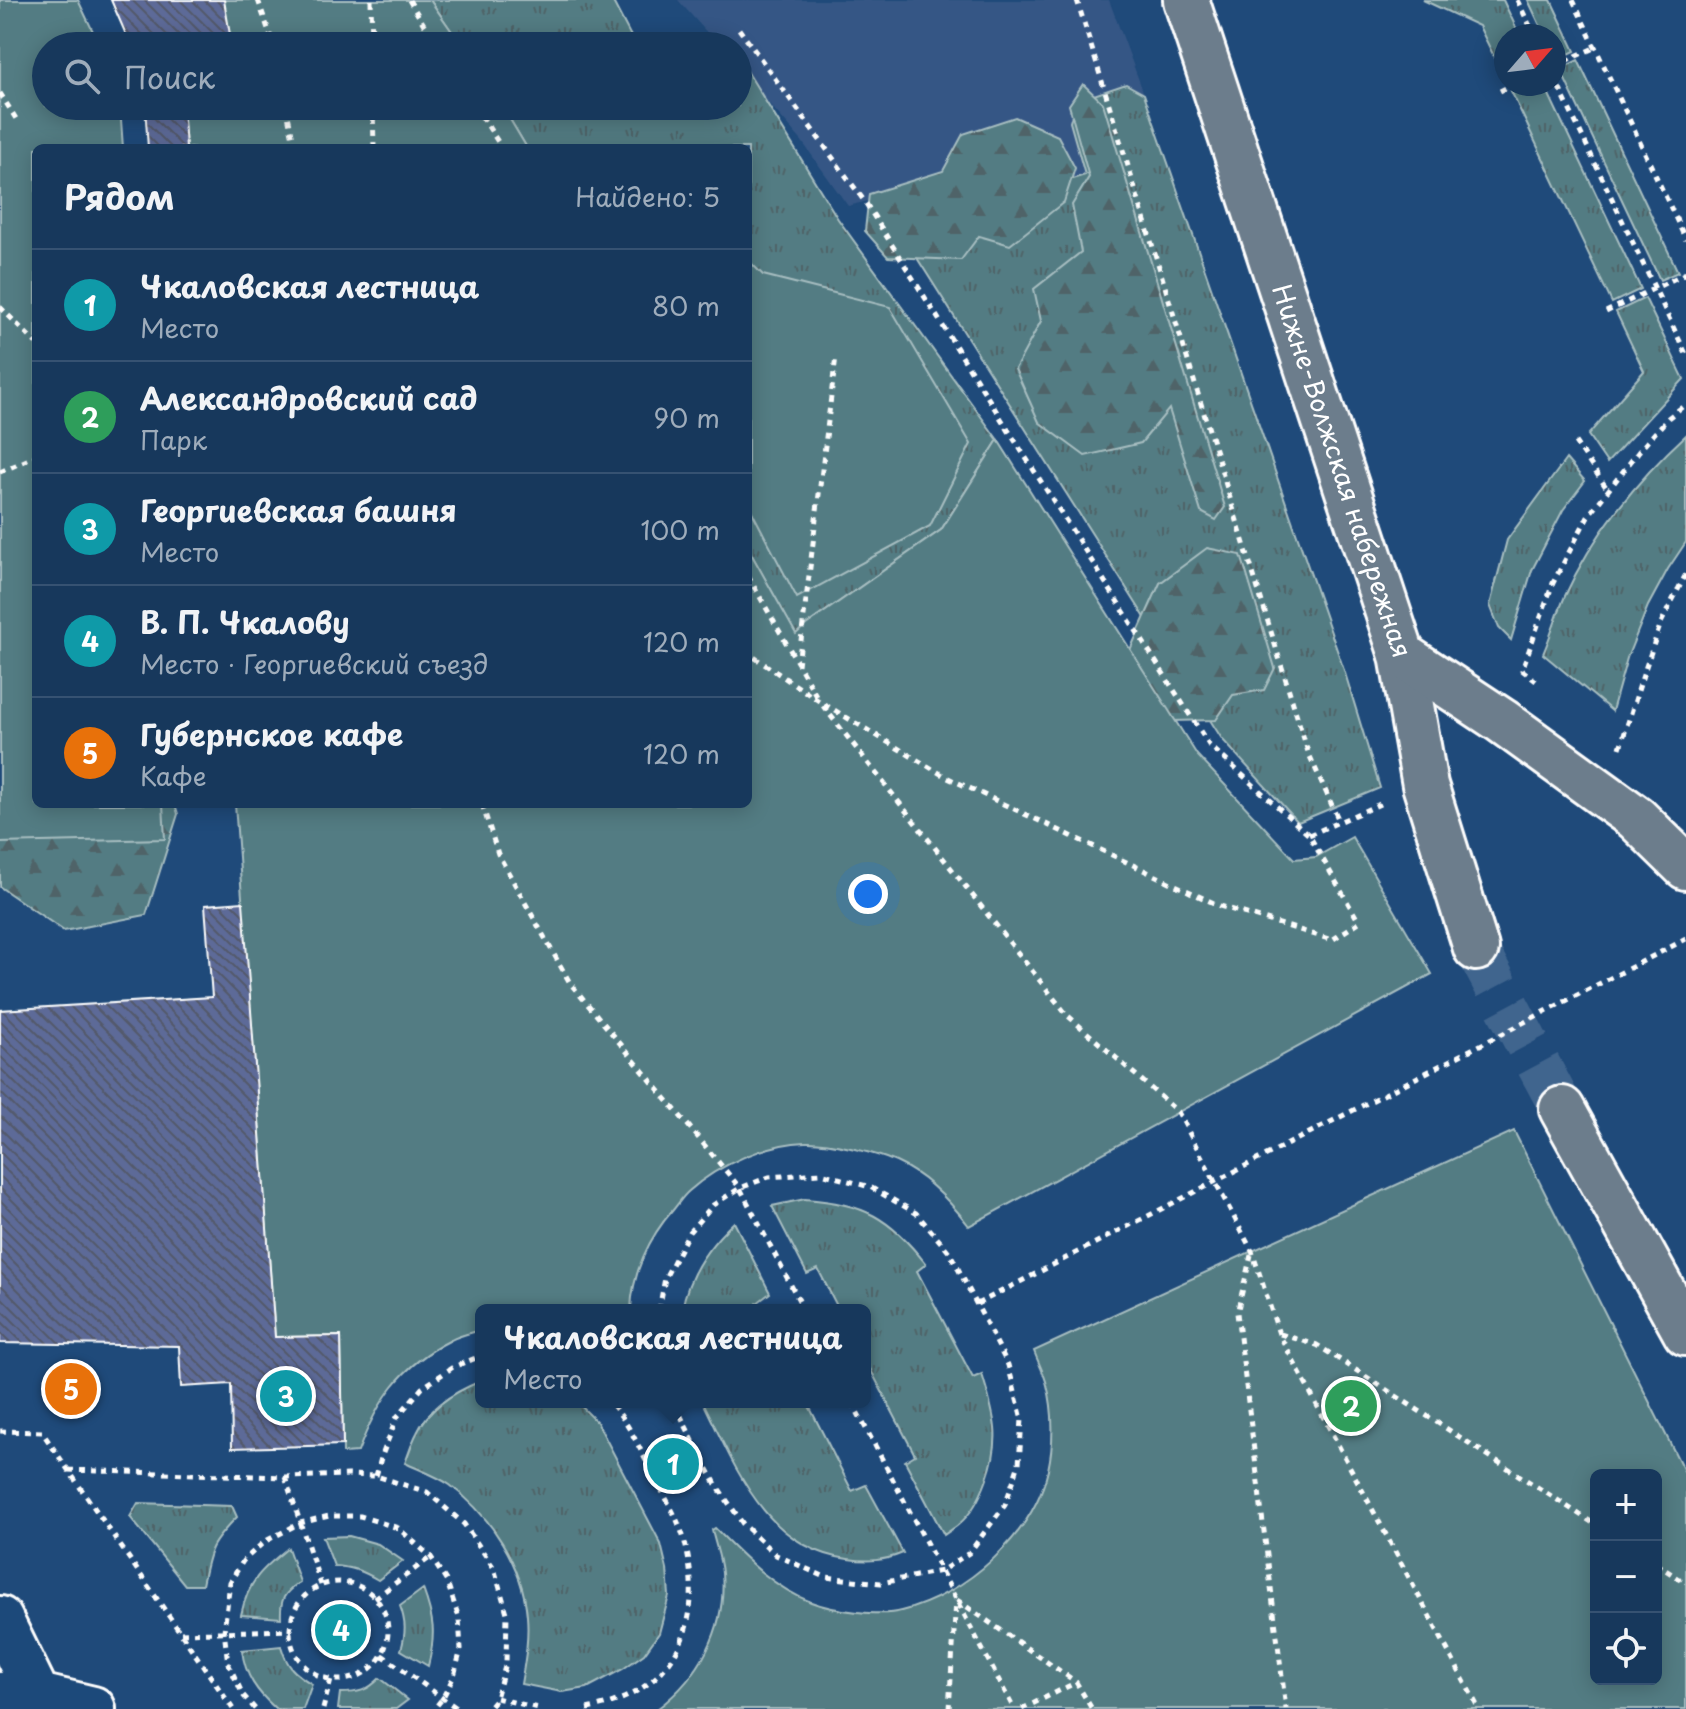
<!DOCTYPE html>
<html lang="ru">
<head>
<meta charset="utf-8">
<style>
	:root { --surface:#17385c; --page:#203f62; --text:#f1f3f6; --muted:#9eacbb; --line:#365272; --accent:#ff9aa2 }
	body { margin:0; font-family:"Playpen Sans",sans-serif; background:var(--page); color:var(--text) }
	.controls { position:absolute; right:24px; bottom:24px; display:grid; overflow:hidden; border-radius:12px; box-shadow:0 4px 20px #0003 }
	.controls button { width:72px; height:72px; display:grid; place-items:center; padding:0; border:0; border-bottom:2px solid var(--line); background:var(--surface); color:var(--text); font:40px sans-serif }
	.compass { position:absolute; left:1494px; top:24px; width:72px; height:72px; border-radius:50%; background:var(--surface); box-shadow:0 4px 20px #0003; rotate:62deg }
	.you { position:absolute; left:868px; top:894px; width:28px; height:28px; margin:-20px; border:6px solid #fff; border-radius:50%; background:#1a73e8; box-shadow:0 0 0 12px #1a73e833 }
	.badge { display:grid; place-items:center; width:52px; height:52px; border-radius:50%; background:var(--accent); color:#fff; font-size:26px; font-weight:700 }
	.pin { position:absolute; translate:-50% -50%; border:4px solid #fff; box-shadow:0 2px 8px #0006 }
	.popup { position:absolute; left:475px; top:1304px; width:396px; height:104px; box-sizing:border-box; display:grid; place-content:center; border-radius:12px; background:var(--surface); filter:drop-shadow(0 2px 6px #0005); font-size:26px; white-space:nowrap; color:var(--muted) }
	.popup b { font-size:30px; color:var(--text) }
	.popup::after { content:''; position:absolute; left:50%; top:100%; margin-left:-16px; border:16px solid transparent; border-top-color:var(--surface) }
	.list { margin:0; padding:0; list-style:none }
	h2 { display:flex; justify-content:space-between; align-items:center; height:104px; margin:0; padding:0 32px; font-size:34px }
	h2 small { font-size:26px; font-weight:400; color:var(--muted) }
	.list li { display:grid; grid-template-columns:52px 1fr auto; gap:24px; align-items:center; box-sizing:border-box; height:112px; padding:0 32px; border-top:2px solid var(--line) }
	.list b { display:block; font-size:30px; white-space:nowrap }
	.list p { margin:0; font-size:26px; white-space:nowrap; color:var(--muted) }
	.list em { font-size:26px; font-style:normal; color:var(--muted) }
	.icon { flex:none; width:44px; height:44px; fill:none; stroke:currentColor; stroke-width:2; stroke-linecap:round; stroke-linejoin:round }
	.map { position:relative; flex:none; width:1686px; height:1709px; overflow:hidden }
	.search { position:absolute; background:var(--surface); box-shadow:0 4px 20px #0003; left:32px; top:32px; width:720px; height:88px; display:flex; align-items:center; gap:20px; box-sizing:border-box; padding:0 28px; border-radius:44px; color:var(--muted); font-size:30px }
	.panel { position:absolute; background:var(--surface); box-shadow:0 4px 20px #0003; left:32px; top:144px; width:720px; height:664px; border-radius:12px }
	.map>svg:first-child { display:block }
</style>
</head>
<body>
<div class="map">
<svg width="1686" height="1709" viewBox="0 0 1686 1709">
	<defs>
		<pattern id="grass-tufts" width="24" height="20" patternUnits="userSpaceOnUse" patternTransform="scale(2)"><rect width="24" height="20" fill="#527c83"/><path d="M3 7l-1-3M5 7V3M7 7l1-3M15 17l-1-3M17 17v-4M19 17l1-3" fill="none" stroke="#4f6468"/></pattern>
		<pattern id="forest-firs" width="22" height="20" patternUnits="userSpaceOnUse" patternTransform="scale(2)"><rect width="22" height="20" fill="#527c83"/><path d="M5 1l3.5 6h-7zM16 11l3.5 6h-7z" fill="#4f6468"/></pattern>
		<pattern id="building-back-hatch" width="6" height="6" patternUnits="userSpaceOnUse" patternTransform="scale(2)"><rect width="6" height="6" fill="#5d6b98"/><path d="M-1 5l2 2M0 0l6 6M5-1l2 2" fill="none" stroke="#53586a"/></pattern>
	</defs>
	<rect width="100%" height="100%" fill="#1f4a7a"/>
	<filter id="ink" filterUnits="userSpaceOnUse"><feTurbulence type="fractalNoise" baseFrequency=".0125" numOctaves="2"/><feDisplacementMap in="SourceGraphic" scale="16" xChannelSelector="R" yChannelSelector="G"/><feConvolveMatrix kernelMatrix="1 2 1 2 8 2 1 2 1" color-interpolation-filters="sRGB"/></filter>
	<g filter="url(#ink)">
		<path fill="#365785" d="M678 0H1109L1144 94 1126 84 1070 122 1086 175 1020 195 879 198 848 206 801 140 738 68V46H719Z"/>
		<path fill="url(#grass-tufts)" stroke="#a8bec1" stroke-width="2" d="M430 0H612L636 46H462Z
			M1423 0H1503L1520 36H1506V81L1479 26Z
			M1528 0H1551L1575 51 1556 60 1554 55V36H1545Z
			M739 58 838 219 998 440 941 530 806 625 796 635 748 548V148H527L502 106H738Z
			M1578 60 1678 272 1660 280 1560 69Z
			M1126 84 1144 94 1345 673 1380 788 1298 822 1222 739 879 198 1020 195 1085 175 1070 122 1076 101Z
			M1526 84H1544L1641 289 1612 303 1511 91Z
			M1645 298 1684 379 1607 463 1588 435 1644 371 1616 312Z
			M1686 435V542L1668 569 1648 606 1627 658 1612 711 1543 654C1551 635 1557 615 1565 596 1592 536 1637 480 1686 435Z
			M1566 459 1585 481 1563 510 1532 570 1511 640 1499 628 1490 605 1507 540Z
			M805 1199C864 1203 890 1218 926 1264L917 1271 973 1378 982 1374C987 1391 993 1409 995 1428 998 1457 982 1505 959 1524 955 1528 949 1531 944 1535L905 1461 915 1455 865 1359V1310H839L818 1269 807 1274 772 1206Z
			M734 1222 770 1293 757 1303 760 1310H682C688 1274 708 1246 734 1222Z
			M481 1381V1402H577L597 1422 661 1544 667 1569 669 1596 659 1633 644 1654 623 1669 587 1688 562 1692 521 1684C525 1661 529 1639 527 1616 523 1565 490 1515 450 1485 437 1476 420 1470 405 1463 409 1453 412 1442 417 1433 429 1407 456 1391 481 1381Z
			M703 1402H807L852 1491 866 1485 903 1553C884 1561 868 1562 848 1559 765 1548 736 1468 703 1402Z
			M138 1503 232 1506 237 1517C211 1543 209 1549 202 1585H185L130 1517Z
			M349 1536 378 1544 403 1561 378 1580C363 1571 352 1567 334 1566L323 1537Z
			M288 1548 300 1582C284 1593 280 1599 281 1618L241 1615C248 1581 262 1569 288 1548Z
			M423 1589C434 1619 436 1634 428 1666L401 1650C406 1633 406 1622 400 1606Z
			M281 1646C287 1667 294 1673 312 1684L303 1709H276C257 1692 245 1676 242 1650Z
			M380 1678 408 1700 396 1709H338L340 1693C359 1693 367 1691 380 1678Z"/>
		<path fill="url(#forest-firs)" stroke="#a8bec1" stroke-width="2" d="M1083 84 1103 103 1225 507 1216 520 1201 512 1169 409 1141 443 1085 456 1039 422 1015 369 1041 321 1034 289 1081 252 1072 205 1089 177 1069 105Z
			M1015 117 1058 136 1075 168 1064 202 1010 245 979 236 961 260 888 257 865 231 869 194 943 171 963 134Z
			M0 479 36 804H175L178 814 146 915 64 931 0 887Z
			M1207 548 1241 555 1275 668 1264 690 1233 695 1216 720 1172 721 1125 661 1160 583Z"/>
		<path fill="#527c83" stroke="#a8bec1" stroke-width="2" fill-rule="evenodd" d="M0 0H78L100 46H46V106H120L123 148H36V804H163L165 839 0 843Z
			M219 0H430L462 46H225Z
			M183 106H502L527 148H186Z
			M748 260 763 275 890 307 971 444 930 526 797 598 748 504Z
			M998 440 1197 755 1294 859 1316 857 1352 837 1432 974 969 1226C950 1201 925 1175 896 1162 876 1153 828 1141 806 1142 767 1143 718 1165 689 1191 683 1196 678 1204 673 1210 649 1237 632 1274 631 1310H481V1330C471 1333 460 1335 451 1340 401 1365 377 1401 358 1452L343 1453 341 1336 275 1337 235 804H748V548L796 634 806 625 941 530Z
			M1514 1131 1686 1475V1709H657C700 1677 727 1628 722 1573 721 1559 715 1544 712 1530L715 1528C745 1558 771 1586 811 1602 831 1610 880 1617 901 1611 966 1595 1033 1535 1048 1470 1054 1443 1054 1411 1047 1385 1044 1373 1038 1362 1034 1351ZM1656 1475V1679H1596V1475Z"/>
		<path fill="url(#building-back-hatch)" stroke="#fff" stroke-width="2" d="M111 0H224L232 46H131Z
			M145 106H183L186 148H148Z
			M243 902 275 1337 341 1336 343 1445 232 1448 231 1384 181 1387 179 1346 0 1343V1010L212 997 205 905Z"/>
		<g fill="none" stroke-linecap="round" stroke-linejoin="round">
			<path stroke="#41658e" stroke-width="44" stroke-dasharray="44 22" stroke-linecap="butt" d="M1476 948 1562 1109"/>
			<g stroke="#fff" stroke-width="50">
				<path id="minor" d="M0 1619 44 1709
					M0 1695 38 1696 93 1709"/>
			</g>
			<g stroke="#fff" stroke-width="50">
				<g id="major">
					<path id="s1" d="M1186 0 1402 655 1425 785 1476 948"/>
					<path d="M1402 655 1502 721 1636 818 1686 867"/>
					<path d="M1562 1109 1686 1333"/>
				</g>
			</g>
			<path stroke="#fff" stroke-width="5" stroke-dasharray="6 6" stroke-linecap="butt" d="M258 0 274 46
				M371 0 372 46
				M409 0 437 46
				M1077 0 1308 752 1339 821
				M1517 0 1535 36
				M1573 0 1686 240
				M739 29 865 202 1012 436 1209 745 1309 835 1359 922 1332 940 1220 906 946 777 819 701 748 653
				M1554 66 1596 47
				M1554 77 1686 354
				M1500 91 1514 84
				M0 93 18 122
				M286 106 295 148
				M373 106 374 148
				M475 106 502 148
				M0 307 36 343
				M1606 312 1686 273
				M1575 442 1608 490
				M0 472 36 456
				M748 576 817 697
				M798 665 836 356
				M1536 681 1522 670 1553 583 1588 516 1639 451 1668 418 1686 404
				M823 706 1067 1015 1178 1112 1252 1251 1279 1334 1479 1709
				M1620 748 1642 678 1661 623 1686 574
				M482 804 498 854 570 983 740 1188 804 1310
				M1309 835 1380 804
				M1251 1255 1237 1313 1286 1709
				M977 1304 1686 939
				M659 1310 665 1278 689 1232 713 1205 740 1188 769 1177 821 1173 870 1187 916 1213 950 1253 1008 1365 1022 1419 1019 1464 1005 1505 969 1553 941 1571 881 1583 825 1577 776 1555 743 1524 717 1486 697 1449 674 1402
				M1280 1334 1317 1345 1596 1525
				M852 1402 1014 1709
				M0 1431 42 1432 233 1709
				M68 1470 285 1477 348 1475 376 1476 427 1492 464 1524 494 1568 507 1613 506 1663 496 1698 487 1709
				M653 1473 697 1449
				M376 1476 381 1458 397 1417 422 1388 453 1367 481 1356
				M285 1477 321 1585
				M1656 1564 1686 1583
				M290 1631a49 49 0 1 1 98 0a49 49 0 1 1-98 0Z
				M375 1598 431 1557
				M957 1600 1076 1682 1092 1709
				M181 1633 291 1630
				M382 1655 458 1709
				M496 1698 542 1709
				M255 1709 243 1695 228 1663 224 1631 230 1582 243 1561 264 1542 300 1523 329 1516H360L398 1528 431 1557 447 1582 459 1618 461 1649 454 1676 442 1699 434 1709
				M323 1709 331 1679
				M587 1709C674 1693 706 1626 685 1543 679 1518 663 1494 651 1471 639 1447 628 1422 610 1402
				M949 1709 956 1601
				M1022 1709 1075 1683"/>
			<use href="#minor" stroke="#1f4a7a" stroke-width="44"/>
			<use href="#major" stroke="#6c7d8c" stroke-width="44"/>
		</g>
	</g>
	<g text-anchor="middle" stroke-width="6" stroke-linejoin="round" paint-order="stroke">
		<g font-size="26" fill="#fff" stroke="#1f4a7a">
			<text dy="9" stroke="none"><textPath href="#s1" startOffset="496">Нижне-Волжская набережная</textPath></text>
		</g>
	</g>
</svg>
<div class="controls">
<button>+</button>
<button>−</button>
<button><svg class="icon" aria-label="locate" viewBox="0 0 24 24"><circle cx="12" cy="12" r="6"/><path d="M12 2v4M12 18v4M2 12h4M18 12h4"/></svg></button>
</div>
<svg class="compass" viewBox="-18 -18 36 36"><path d="M0-13l5 13h-10z" fill="#e53935"/><path d="M0 13l5-13h-10z" fill="#9eacbb"/></svg>
<div class="you"></div>
<div class="pin badge" style="left:673px;top:1464px;background:#0f9aa8">1</div>
<div class="popup"><b>Чкаловская лестница</b>Место</div>
<div class="pin badge" style="left:1351px;top:1406px;background:#2e9e5b">2</div>
<div class="pin badge" style="left:286px;top:1396px;background:#0f9aa8">3</div>
<div class="pin badge" style="left:341px;top:1630px;background:#0f9aa8">4</div>
<div class="pin badge" style="left:71px;top:1389px;background:#e8710a">5</div>
<div class="search"><svg class="icon" aria-label="search" viewBox="0 0 24 24"><circle cx="10" cy="10" r="6"/><path d="M15 15l6 6"/></svg>Поиск</div>
<section class="panel">
<h2>Рядом<small>Найдено: 5</small></h2>
<ul class="list">
<li><span class="badge" style="background:#0f9aa8">1</span><div><b>Чкаловская лестница</b><p>Место</p></div><em>80 m</em></li>
<li><span class="badge" style="background:#2e9e5b">2</span><div><b>Александровский сад</b><p>Парк</p></div><em>90 m</em></li>
<li><span class="badge" style="background:#0f9aa8">3</span><div><b>Георгиевская башня</b><p>Место</p></div><em>100 m</em></li>
<li><span class="badge" style="background:#0f9aa8">4</span><div><b>В. П. Чкалову</b><p>Место · Георгиевский съезд</p></div><em>120 m</em></li>
<li><span class="badge" style="background:#e8710a">5</span><div><b>Губернское кафе</b><p>Кафе</p></div><em>120 m</em></li>
</ul>
</section>
</div>
</body>
</html>
